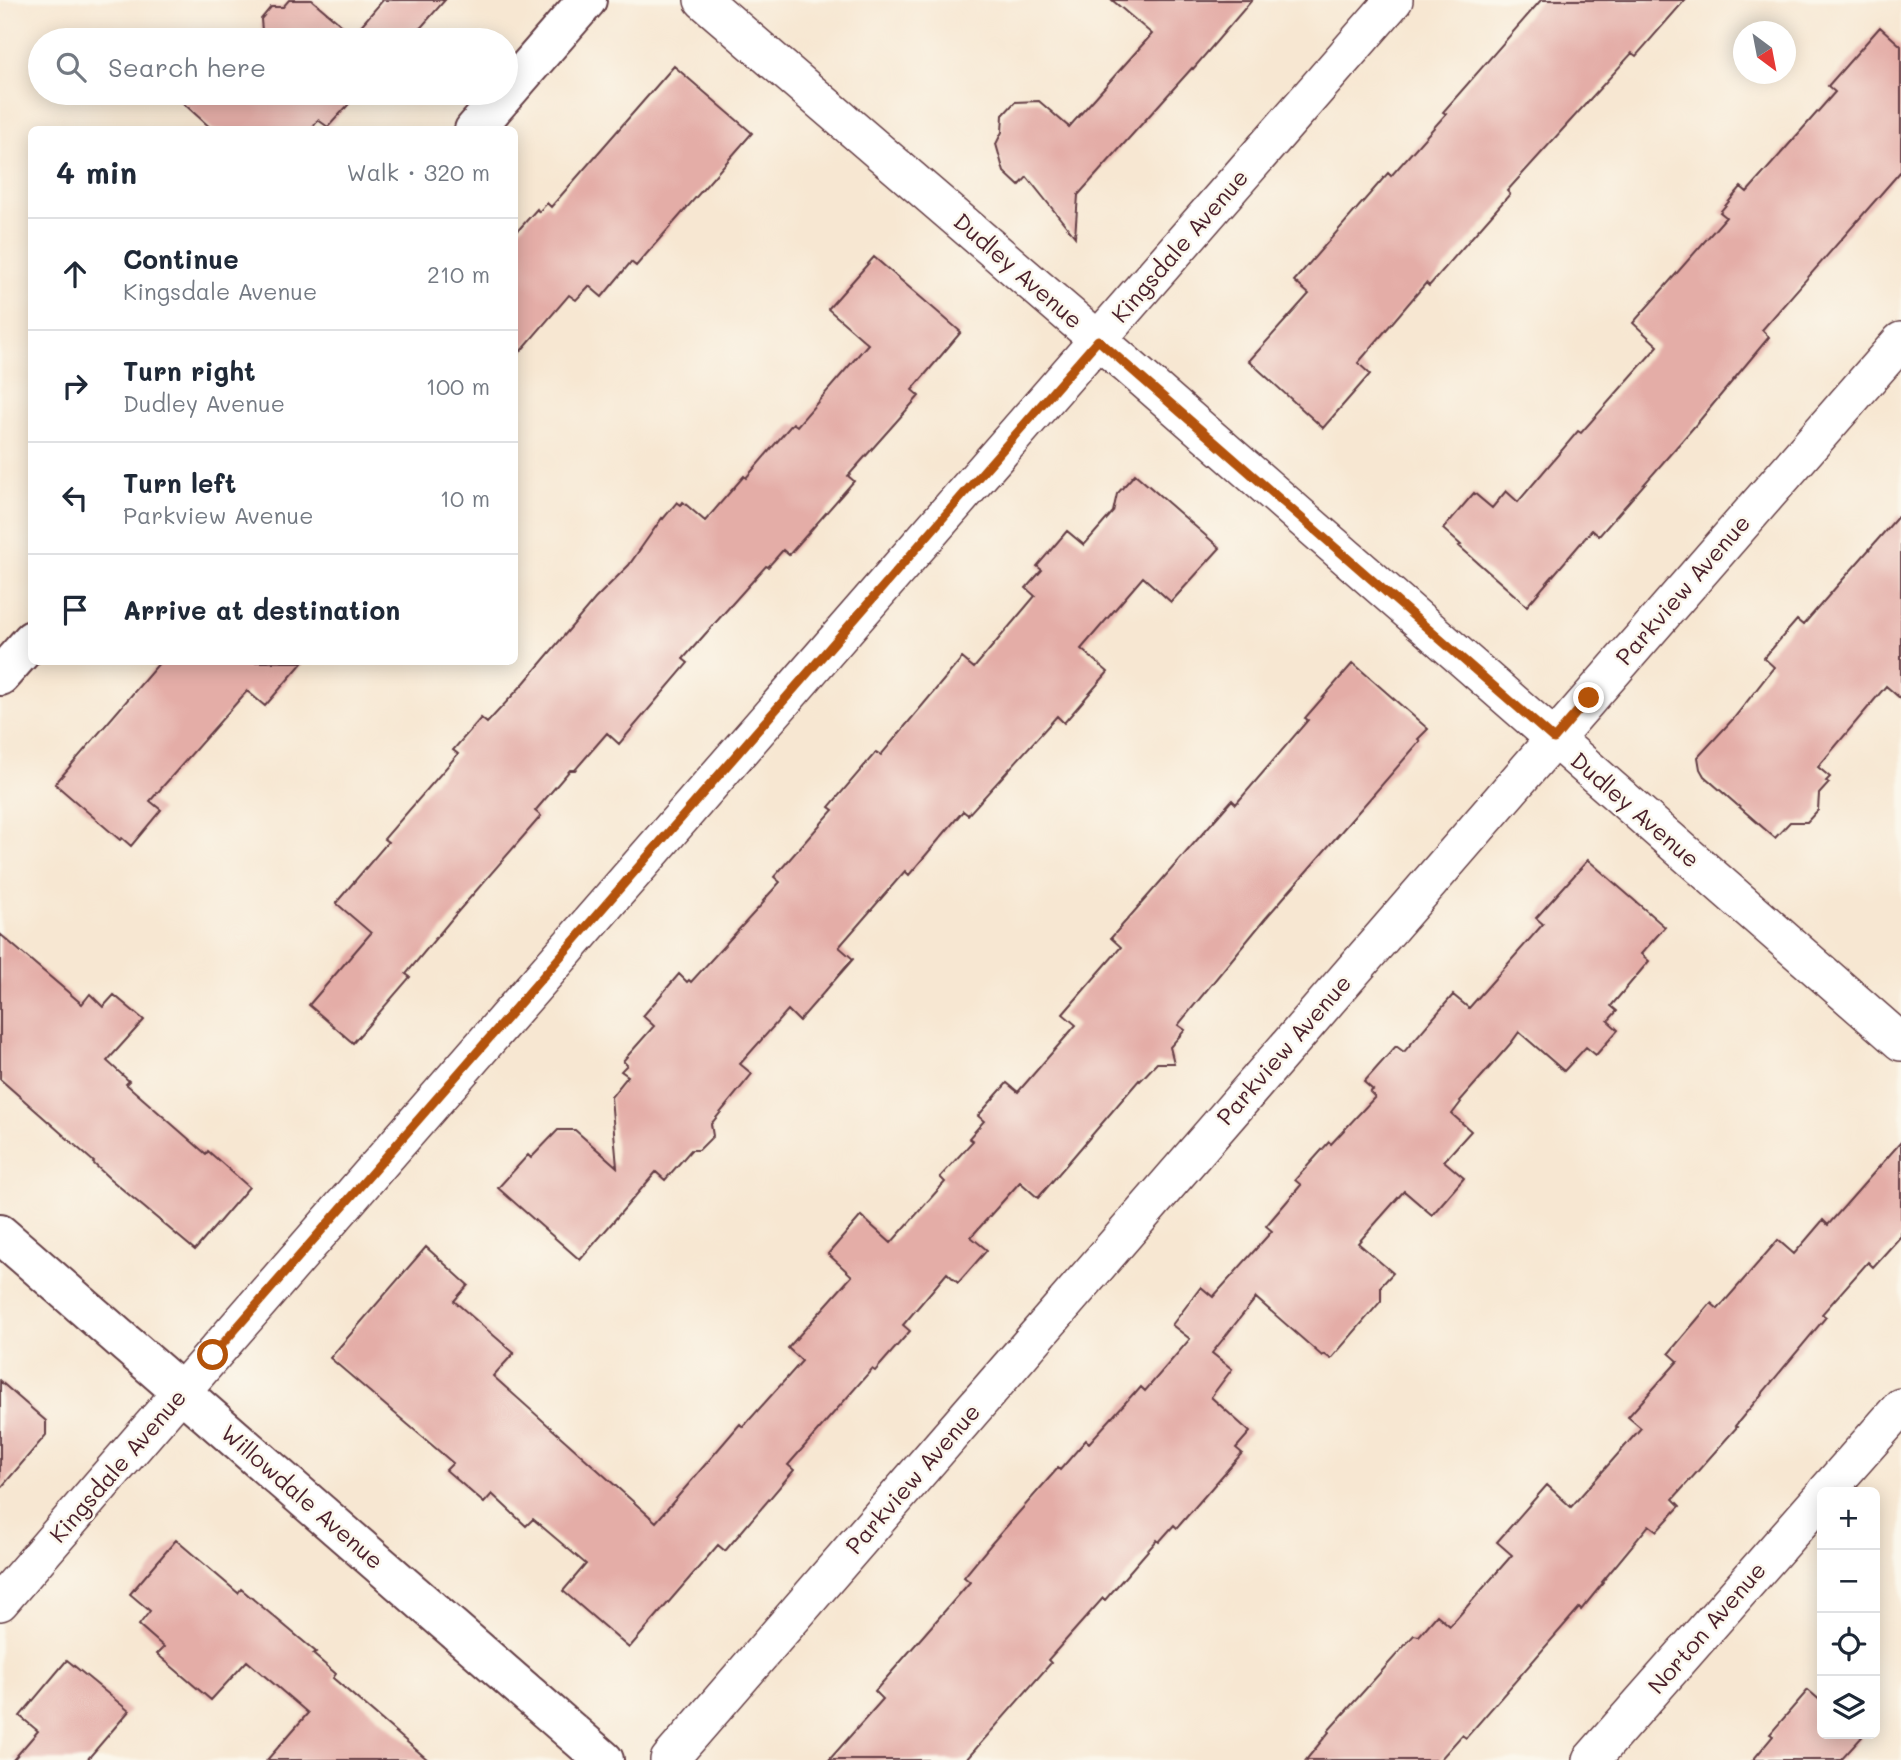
<!DOCTYPE html>
<html lang="en">
<head>
<meta charset="utf-8">
<style>
	:root { --surface:#fff; --page:#f2f2f3; --text:#1f2937; --muted:#747a83; --line:#e0e1e3 }
	body { margin:0; font-family:Mali,sans-serif; background:var(--page); color:var(--text) }
	.controls { position:absolute; right:21px; bottom:21px; display:grid; overflow:hidden; border-radius:10px; box-shadow:0 4px 18px #0003 }
	.controls button { width:63px; height:63px; display:grid; place-items:center; padding:0; border:0; border-bottom:2px solid var(--line); background:var(--surface); color:var(--text); font:35px sans-serif }
	.compass { position:absolute; left:1733px; top:21px; width:63px; height:63px; border-radius:50%; background:var(--surface); box-shadow:0 4px 18px #0003; rotate:148deg }
	.stop { position:absolute; width:21px; height:21px; margin:-16px; border:5px solid #b45309; border-radius:50%; background:#fff }
	.stop.end { background:#b45309; border-color:#fff; box-shadow:0 2px 7px #0008 }
	.list { margin:0; padding:0; list-style:none }
	h2 { display:flex; justify-content:space-between; align-items:center; height:91px; margin:0; padding:0 28px; font-size:30px }
	h2 small { font-size:23px; font-weight:400; color:var(--muted) }
	.list li { display:grid; grid-template-columns:46px 1fr auto; gap:21px; align-items:center; box-sizing:border-box; height:112px; padding:0 28px; border-top:2px solid var(--line) }
	.list b { display:block; font-size:26px; white-space:nowrap }
	.list p { margin:0; font-size:23px; white-space:nowrap; color:var(--muted) }
	.list em { font-size:23px; font-style:normal; color:var(--muted) }
	.icon { flex:none; width:38px; height:38px; fill:none; stroke:currentColor; stroke-width:2; stroke-linecap:round; stroke-linejoin:round }
	.map { position:relative; flex:none; width:1901px; height:1760px; overflow:hidden }
	.search { position:absolute; background:var(--surface); box-shadow:0 4px 18px #0003; left:28px; top:28px; width:490px; height:77px; display:flex; align-items:center; gap:18px; box-sizing:border-box; padding:0 24px; border-radius:38px; color:var(--muted); font-size:26px }
	.panel { position:absolute; background:var(--surface); box-shadow:0 4px 18px #0003; left:28px; top:126px; width:490px; height:539px; border-radius:10px }
	.map>svg:first-child { display:block }
</style>
</head>
<body>
<div class="map">
<svg width="1901" height="1760" viewBox="0 0 1901 1760">
	<rect width="100%" height="100%" fill="#fbf7ec"/>
	<filter id="ink" filterUnits="userSpaceOnUse"><feTurbulence type="fractalNoise" baseFrequency=".0143" numOctaves="2"/><feDisplacementMap in="SourceGraphic" scale="14" xChannelSelector="R" yChannelSelector="G"/><feConvolveMatrix kernelMatrix="1 2 1 2 8 2 1 2 1" color-interpolation-filters="sRGB"/></filter>
	<filter id="wash" filterUnits="userSpaceOnUse"><feTurbulence type="fractalNoise" baseFrequency=".00686" numOctaves="4" result="noise"/><feDisplacementMap in="SourceGraphic" scale="28" xChannelSelector="R" yChannelSelector="G"/><feGaussianBlur stdDeviation="1.57" result="paint"/><feColorMatrix in="noise" values="0 0 0 0 0 0 0 0 0 0 0 0 0 0 0 0 0 1.4 0 .05"/><feComposite in="paint" operator="in"/></filter>
	<g filter="url(#wash)">
		<rect width="100%" height="100%" fill="#f7e7d2"/>
		<g id="blocks">
			<path fill="#e4ada7" d="M289 0H312L353 35 383 0H445L410 40H254L262 31 261 19 271 7H283Z
				M1112 0H1252L1193 69 1192 68 1078 195 1075 237 1027 177 1019 186 1004 172 996 144 1002 132 1003 115 1015 102 1039 101 1069 127 1152 34Z
				M1541 0H1685L1636 56 1632 53 1572 119 1507 191 1510 194 1429 286 1426 283 1358 363 1370 374 1323 428 1249 361 1309 294 1294 281 1388 173 1391 176 1446 114 1443 112Z
				M1880 27 1901 46V171L1762 330 1769 337 1700 420 1599 536 1592 530 1527 606 1459 546 1461 545 1443 529 1474 493 1492 508 1506 491 1518 502 1578 431 1581 433 1658 346 1633 323 1726 217 1720 212 1741 187 1747 192 1835 92 1828 86Z
				M674 66 752 133 636 266 631 262 602 297 589 286 576 300 569 295 514 359V235L537 209 539 212 547 203 551 207Z
				M172 93H359L328 127 318 120 311 130H213Z
				M874 257 961 332 912 390 919 396 848 476 854 481 789 555 783 550 768 567 766 566 683 659 688 663 619 744 607 733 575 770H570L535 811 541 816 455 915 406 974 410 977 353 1043 309 1005 371 933 336 903 388 842 384 839 458 754 453 750 481 718 487 723 524 683 595 599 629 565 662 518 663 519 677 502 681 505 683 502 705 521 744 476 746 478 793 423 797 426 868 344 828 309Z
				M1135 474 1220 548 1171 602 1143 577 1081 649 1108 672 1064 723 1057 716 968 815 963 811 909 875 905 871 839 947 853 959 799 1021 788 1010 740 1064 752 1074 711 1124 713 1136 699 1150H691L665 1180 656 1172 580 1260 498 1188 528 1155 531 1158 558 1130H575L617 1167 611 1097 628 1076 621 1071 627 1065 623 1061 654 1026 643 1016 679 974 687 982 689 980 691 982 764 902 763 901 780 882 774 877 833 810 829 807 876 752 881 755 962 658 974 668 1035 596 1026 588 1042 570 1037 566 1067 531 1084 545 1113 512 1117 494Z
				M1901 513V699L1886 686 1818 767 1830 777 1826 781 1829 783 1819 794 1818 810 1807 822H1790L1775 838 1704 776 1700 769 1698 757 1734 718 1774 667 1764 658 1797 620 1803 625Z
				M160 662H303L265 706 247 691 150 801 161 810 131 846 122 838 120 840 55 784Z
				M1353 663 1428 729 1418 739 1420 741 1265 919 1178 1025 1185 1030 1170 1047 1174 1063H1157L1140 1081 1139 1080 1038 1198 1020 1182 971 1237 987 1250 958 1283 947 1273 903 1325 910 1331 875 1371 872 1369 788 1465 794 1470 725 1551 718 1545 629 1648 563 1591 586 1564 533 1519 526 1526 492 1494 484 1503 446 1470 453 1463 330 1358 426 1247 468 1285 454 1301 514 1353 493 1376 656 1522 740 1424 743 1427 802 1361 788 1348 852 1276 828 1254 861 1216 891 1243 945 1182 940 1177 973 1141 969 1138 984 1121 978 1116 1007 1083 1018 1092 1076 1025 1063 1014 1121 947 1111 938 1232 800 1236 804 1308 720 1305 718Z
				M1588 860 1665 927 1641 954 1649 961 1611 1006 1617 1011 1608 1021 1618 1030 1596 1055 1586 1047 1564 1071 1519 1032 1511 1043 1460 1101 1461 1102 1452 1114 1471 1131 1444 1161 1464 1178 1432 1215 1404 1191 1358 1243 1393 1273 1381 1286V1301L1331 1359 1324 1354 1322 1356 1256 1298 1212 1353 1232 1369 1211 1397 1250 1432 1236 1448 1242 1453 1177 1528 1174 1525 1159 1542 1157 1540 1105 1600 1103 1598 1048 1660 1051 1663 966 1760H829L883 1699 875 1691 970 1582 964 1577 992 1543 1058 1468 1060 1470 1086 1440 1089 1443 1134 1393 1135 1394 1141 1387 1145 1391 1190 1339 1172 1325 1201 1287 1213 1297 1272 1231 1266 1226 1301 1185 1295 1180 1329 1142 1331 1144 1375 1097 1370 1092 1373 1090 1364 1082 1396 1046 1404 1052 1453 995 1469 1008 1543 924 1536 918Z
				M0 934 82 1004 90 994 103 1007 114 995 144 1020 107 1061 129 1081 126 1084 206 1154 208 1151 249 1187 195 1250 109 1178 93 1163 94 1162 0 1079Z
				M1901 1142V1236L1873 1267 1868 1262 1822 1314 1826 1317 1735 1426 1737 1427 1673 1499 1680 1506 1657 1531 1649 1525 1602 1582 1603 1583 1581 1610 1579 1608 1466 1738 1462 1735 1440 1760H1306L1329 1732 1328 1731 1414 1635 1419 1636 1437 1615 1450 1626 1512 1555 1497 1542 1547 1485 1571 1507 1641 1428 1628 1417 1678 1361 1669 1353 1711 1303 1718 1309 1778 1240 1794 1254 1823 1220 1828 1225Z
				M0 1381 46 1421V1435L0 1489Z
				M176 1540 238 1593 241 1589 316 1652 313 1654 336 1674 333 1678 428 1760H267L308 1713 247 1661 211 1700 157 1654 164 1647 139 1625 150 1611 130 1594Z
				M67 1660 129 1711 87 1760H13L38 1731 20 1716Z
				M1808 1690 1822 1702V1734H1858L1862 1737 1841 1760H1753L1773 1736 1770 1734Z"/>
		</g>
	</g>
	<g filter="url(#ink)">
		<use href="#blocks" fill-opacity="0" stroke="#643d44" stroke-width="2"/>
		<g fill="none" stroke-linecap="round" stroke-linejoin="round">
			<g stroke="#643d44" stroke-width="40">
				<path id="minor" d="M703 0 1125 363 1901 1042
					M1826 1492 1901 1407
					M0 1602 213 1355 1394 0
					M669 1760 1554 739 1901 341
					M1591 1760 1822 1497"/>
			</g>
			<g stroke="#643d44" stroke-width="42">
				<path id="tertiary" d="M474 130 587 0
					M0 676 32 640
					M0 1234 604 1760"/>
			</g>
			<use href="#minor" stroke="#fff" stroke-width="37"/>
			<use href="#tertiary" stroke="#fff" stroke-width="38"/>
		</g>
	</g>
	<g fill="none" stroke-linecap="round" stroke-linejoin="round" filter="url(#ink)">
		<path stroke="#b45309" stroke-width="9" d="M213 1355 1098 340 1554 739 1589 698"/>
	</g>
	<g text-anchor="middle" stroke-width="5" stroke-linejoin="round" paint-order="stroke">
		<g font-size="23" fill="#4a1f2b" stroke="#fbf7ec">
			<text transform="translate(1180 246) rotate(-49)" y="8">Kingsdale Avenue</text>
			<text transform="translate(1018 271) rotate(41)" y="8">Dudley Avenue</text>
			<text transform="translate(1683 590) rotate(-49)" y="8">Parkview Avenue</text>
			<text transform="translate(1635 810) rotate(41)" y="8">Dudley Avenue</text>
			<text transform="translate(1284 1050) rotate(-49)" y="8">Parkview Avenue</text>
			<text transform="translate(118 1466) rotate(-49)" y="8">Kingsdale Avenue</text>
			<text transform="translate(913 1479) rotate(-49)" y="8">Parkview Avenue</text>
			<text transform="translate(302 1497) rotate(41)" y="8">Willowdale Avenue</text>
			<text transform="translate(1707 1628) rotate(-49)" y="8">Norton Avenue</text>
		</g>
	</g>
</svg>
<div class="controls">
<button>+</button>
<button>−</button>
<button><svg class="icon" aria-label="locate" viewBox="0 0 24 24"><circle cx="12" cy="12" r="6"/><path d="M12 2v4M12 18v4M2 12h4M18 12h4"/></svg></button>
<button><svg class="icon" aria-label="layers" viewBox="0 0 24 24"><path d="M12 4l9 5-9 5-9-5zM3 14l9 5 9-5"/></svg></button>
</div>
<svg class="compass" viewBox="-18 -18 36 36"><path d="M0-13l5 13h-10z" fill="#e53935"/><path d="M0 13l5-13h-10z" fill="#747a83"/></svg>
<div class="stop" style="left:213px;top:1355px"></div>
<div class="stop end" style="left:1589px;top:698px"></div>
<div class="search"><svg class="icon" aria-label="search" viewBox="0 0 24 24"><circle cx="10" cy="10" r="6"/><path d="M15 15l6 6"/></svg>Search here</div>
<section class="panel">
<h2>4 min<small>Walk · 320 m</small></h2>
<ul class="list">
<li><svg class="icon" aria-label="ahead" viewBox="0 0 24 24"><path d="M12 20V5M6 11l6-6 6 6"/></svg><div><b>Continue</b><p>Kingsdale Avenue</p></div><em>210 m</em></li>
<li><svg class="icon" aria-label="right" viewBox="0 0 24 24"><path d="M7 20v-9h11M14 6l5 5-5 5"/></svg><div><b>Turn right</b><p>Dudley Avenue</p></div><em>100 m</em></li>
<li><svg class="icon" aria-label="left" viewBox="0 0 24 24"><path d="M17 20v-9H6M10 6l-5 5 5 5"/></svg><div><b>Turn left</b><p>Parkview Avenue</p></div><em>10 m</em></li>
<li><svg class="icon" aria-label="arrive" viewBox="0 0 24 24"><path d="M6 21V4h12l-3 4 3 4H6"/></svg><div><b>Arrive at destination</b></div></li>
</ul>
</section>
</div>
</body>
</html>
